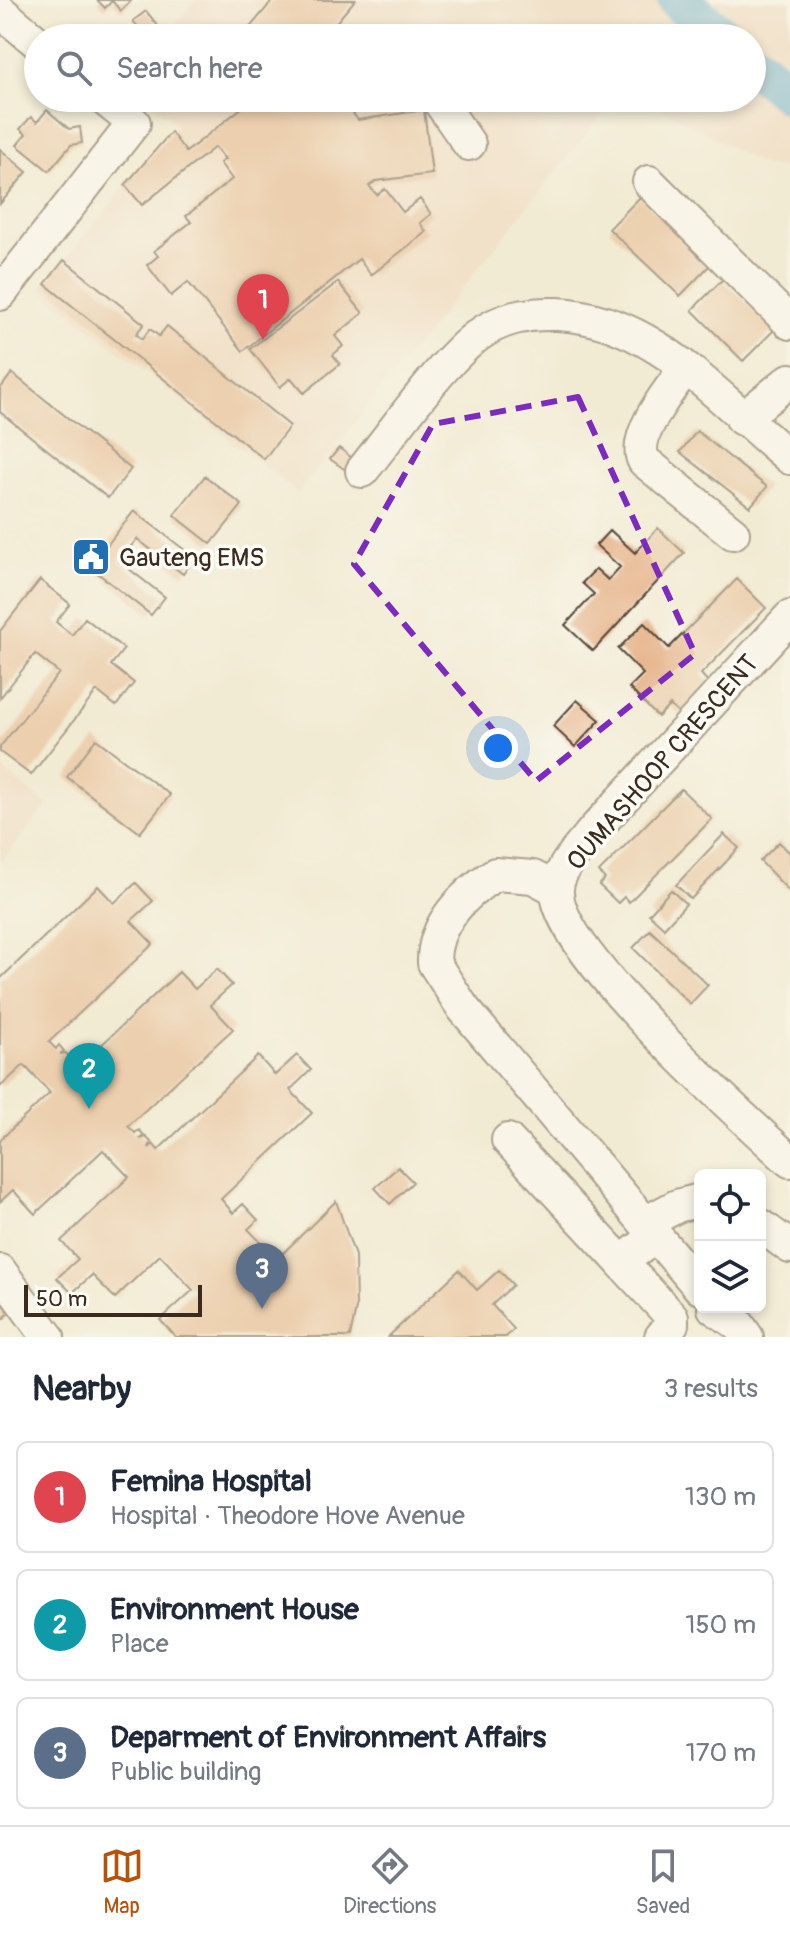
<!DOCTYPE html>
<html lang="en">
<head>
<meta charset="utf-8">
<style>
	:root { --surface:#fff; --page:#f2f2f3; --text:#1f2937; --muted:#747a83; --line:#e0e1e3; --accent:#b45309 }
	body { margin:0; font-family:Pangolin,sans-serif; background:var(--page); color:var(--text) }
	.controls { position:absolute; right:24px; bottom:24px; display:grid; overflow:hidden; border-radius:12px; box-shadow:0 4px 12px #0003 }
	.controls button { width:72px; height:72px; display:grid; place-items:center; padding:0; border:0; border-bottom:2px solid var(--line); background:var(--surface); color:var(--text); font:40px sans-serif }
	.scale { position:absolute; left:24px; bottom:20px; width:178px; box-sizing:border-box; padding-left:8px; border:4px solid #3b2a1e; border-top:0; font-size:22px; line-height:28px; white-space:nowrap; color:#3b2a1e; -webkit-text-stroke:6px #fdfcf7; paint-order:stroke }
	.you { position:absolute; left:498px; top:748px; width:28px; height:28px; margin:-20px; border:6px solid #fff; border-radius:50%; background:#1a73e8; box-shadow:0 0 0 12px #1a73e833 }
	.badge { display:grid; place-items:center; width:52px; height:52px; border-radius:50%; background:var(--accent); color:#fff; font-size:26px; font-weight:700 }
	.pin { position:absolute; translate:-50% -66px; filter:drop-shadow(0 2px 4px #0008) }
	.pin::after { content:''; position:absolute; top:42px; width:28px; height:24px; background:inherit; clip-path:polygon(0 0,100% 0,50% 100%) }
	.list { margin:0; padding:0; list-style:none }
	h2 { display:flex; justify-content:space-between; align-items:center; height:104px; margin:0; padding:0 32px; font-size:34px }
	h2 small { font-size:26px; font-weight:400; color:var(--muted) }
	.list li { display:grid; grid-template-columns:52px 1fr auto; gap:24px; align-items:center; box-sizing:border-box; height:112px; margin:0 16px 16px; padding:0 16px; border:2px solid var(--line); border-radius:12px }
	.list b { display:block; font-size:30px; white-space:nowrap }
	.list p { margin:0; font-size:26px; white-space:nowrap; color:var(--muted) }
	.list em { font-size:26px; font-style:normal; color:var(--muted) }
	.icon { flex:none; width:44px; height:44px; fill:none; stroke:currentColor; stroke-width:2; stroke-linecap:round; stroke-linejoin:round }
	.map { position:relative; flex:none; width:790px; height:1337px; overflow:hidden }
	.search { position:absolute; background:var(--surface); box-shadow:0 4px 12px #0003; left:24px; right:24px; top:24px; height:88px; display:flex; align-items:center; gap:20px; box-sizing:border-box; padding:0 28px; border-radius:44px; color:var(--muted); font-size:30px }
	.sheet { height:488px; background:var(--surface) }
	nav { display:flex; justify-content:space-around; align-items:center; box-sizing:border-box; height:112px; border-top:2px solid var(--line); background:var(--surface); font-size:22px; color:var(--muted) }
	nav a { display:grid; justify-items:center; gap:4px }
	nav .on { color:var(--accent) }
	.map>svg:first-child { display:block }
</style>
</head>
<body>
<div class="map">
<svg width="790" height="1337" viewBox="0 0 790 1337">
	<rect width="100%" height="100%" fill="#fdfcf7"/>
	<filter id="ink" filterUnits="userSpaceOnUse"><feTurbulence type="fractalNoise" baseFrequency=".0125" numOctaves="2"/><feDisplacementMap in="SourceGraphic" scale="16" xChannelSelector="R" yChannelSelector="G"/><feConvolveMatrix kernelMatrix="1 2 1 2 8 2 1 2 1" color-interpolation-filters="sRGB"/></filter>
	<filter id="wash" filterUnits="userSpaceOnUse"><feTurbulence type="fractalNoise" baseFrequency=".006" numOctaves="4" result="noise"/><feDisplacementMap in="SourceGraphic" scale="32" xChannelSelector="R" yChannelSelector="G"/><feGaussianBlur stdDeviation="1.8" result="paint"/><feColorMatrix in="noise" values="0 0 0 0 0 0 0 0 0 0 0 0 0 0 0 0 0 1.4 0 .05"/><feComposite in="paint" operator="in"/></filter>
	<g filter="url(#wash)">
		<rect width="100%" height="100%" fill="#f2ebd4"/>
		<path fill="#f0d5bc" d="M195 0H790V167H765L644 98H752V38H165Z
			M144 98H615L298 493 41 289 177 124Z
			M0 767 47 805 0 863Z"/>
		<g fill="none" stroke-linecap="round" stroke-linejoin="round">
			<path stroke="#57a7d2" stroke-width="42" d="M678 0 723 38
				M752 62 790 94"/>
		</g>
		<g id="blocks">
			<path fill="#e4ae81" d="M97 0H132L121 11 112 1 105 8Z
				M273 0H355L323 38H241Z
				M146 11 163 32 156 38H147L133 21Z
				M254 98H341L358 120 424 110 432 174 376 181 369 186 377 195 385 189 403 212 420 199 431 214 420 223 426 232 371 275 359 259 243 351 188 282 171 296 147 265 158 256 154 251 191 222 186 216 232 179 220 163 225 159 215 147 142 205 125 185 171 132 186 152Z
				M47 110 69 129 80 127 82 143 71 145 49 171 17 145 26 134 20 129 31 117 37 122Z
				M0 149 27 172 0 204Z
				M640 197 711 264 680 296 609 229Z
				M64 260 144 324 136 334 142 339 150 329 159 336 167 326 290 426 264 459 45 284Z
				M723 279 774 330 743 361 692 310Z
				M338 282 363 313 335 336 343 346 333 355 340 364 304 393 291 378 280 387 250 349Z
				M12 373 131 469 108 498 0 412V389Z
				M697 431 767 487 750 507 680 452Z
				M339 448 356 461 347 471 330 459Z
				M205 476 242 505 211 544 174 515Z
				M134 511 195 558 183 574 137 539 119 561 165 597 151 615 90 567Z
				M658 528 684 553 593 651 565 625 594 594 582 583 596 569 608 580 620 567 596 545 610 530 635 553Z
				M737 579 766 608 701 674 710 684 680 715 670 705 658 717 629 688 643 674 618 649 644 623 669 648Z
				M40 580 70 604 56 622 72 635 85 618 124 649 111 665 134 683 116 706 97 691 31 775 0 752V747L59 673 35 654 0 698V631Z
				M577 700 600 720 575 747 553 726Z
				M96 739 170 795 140 833 67 777Z
				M681 789 712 819 629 902 624 897 618 903 599 885 605 879 599 872Z
				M724 834 739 848 691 899 676 885Z
				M779 842 790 853V892L760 861Z
				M136 883 153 901 131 921 153 944 49 1042 56 1049 59 1045 64 1051 60 1054 66 1053 71 1058 69 1063 73 1060 79 1066 179 972 195 989 217 969 232 985 210 1005 233 1029 128 1126 135 1133 139 1130 144 1135 140 1139 146 1137 151 1142 149 1148 153 1144 158 1150 258 1056 275 1075 297 1055 311 1070 290 1090 312 1113 221 1199 233 1213 243 1204 258 1220 248 1229 277 1259 336 1201 355 1256 356 1308 350 1337H176L160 1320 193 1290 160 1255 115 1298 92 1275 72 1293 57 1278 78 1259 61 1241 129 1177 103 1150 35 1214 13 1190 0 1202V1140L50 1093 24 1065 0 1087V979L98 886 114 903Z
				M671 890 686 904 664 928 649 914Z
				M650 930 708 985 690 1004 633 948Z
				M398 1167 413 1182 390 1204 375 1188Z
				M459 1270 477 1290 499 1270 513 1285 492 1305 514 1329 506 1337H388Z
				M0 1302 10 1312 0 1322Z"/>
		</g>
	</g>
	<g filter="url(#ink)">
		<use href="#blocks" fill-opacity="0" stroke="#564739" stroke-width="2"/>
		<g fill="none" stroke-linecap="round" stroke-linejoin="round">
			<g stroke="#564739" stroke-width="36">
				<path id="minor" d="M0 11 38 43
					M437 98 469 144
					M649 182 790 323
					M0 294 134 123 103 98
					M685 369C670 389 631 437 644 461L733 533
					M742 419 790 380
					M362 471C392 434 440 364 477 336 501 318 527 313 557 314 654 318 719 400 790 458
					M790 617 593 831C581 847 555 871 557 893 560 954 741 1116 790 1161
					M556 889 533 877 495 874C464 894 433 924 434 963L463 1008 700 1288
					M508 1140 621 1262 656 1236
					M645 1223 677 1206 700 1200
					M760 1225 790 1247
					M621 1262 672 1317V1324L661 1337
					M0 1271 48 1337
					M714 1308 738 1324 747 1337"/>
			</g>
			<use href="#minor" stroke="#fff" stroke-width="32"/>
		</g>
	</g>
	<path d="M0 0H790V1337H0ZM578 397 695 654 536 781 354 564 433 424Z" fill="#f2ebd4" fill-opacity=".55" fill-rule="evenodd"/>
	<path fill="none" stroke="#7b2cbf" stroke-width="6" stroke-dasharray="16 10" stroke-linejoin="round" d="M578 397 695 654 536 781 354 564 433 424Z"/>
	<defs>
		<g id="civic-square" transform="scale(2)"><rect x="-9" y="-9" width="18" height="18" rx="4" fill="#1f6fb2" stroke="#fdfcf7"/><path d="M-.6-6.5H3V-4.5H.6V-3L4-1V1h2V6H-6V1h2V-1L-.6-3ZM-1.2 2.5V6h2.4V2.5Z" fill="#fff"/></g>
	</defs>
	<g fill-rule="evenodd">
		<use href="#civic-square" x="91" y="557"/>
	</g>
	<g text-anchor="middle" stroke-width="7" stroke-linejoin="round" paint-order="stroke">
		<g font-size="26" fill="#3b2a1e" stroke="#fdfcf7" text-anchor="start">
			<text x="119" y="566">Gauteng EMS</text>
		</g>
		<g font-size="26" fill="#3b2a1e" stroke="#fdfcf7">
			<text transform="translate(662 762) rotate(-49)" y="9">OUMASHOOP CRESCENT</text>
		</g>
	</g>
</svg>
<div class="controls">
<button><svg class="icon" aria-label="locate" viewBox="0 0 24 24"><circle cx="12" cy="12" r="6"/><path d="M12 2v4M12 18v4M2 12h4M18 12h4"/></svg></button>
<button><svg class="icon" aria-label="layers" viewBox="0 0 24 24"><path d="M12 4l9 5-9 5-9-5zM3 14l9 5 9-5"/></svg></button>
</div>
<div class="scale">50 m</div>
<div class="you"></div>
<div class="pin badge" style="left:263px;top:340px;background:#e0444e">1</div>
<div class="pin badge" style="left:89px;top:1109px;background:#0f9aa8">2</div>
<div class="pin badge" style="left:262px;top:1309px;background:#5c6f8a">3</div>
<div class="search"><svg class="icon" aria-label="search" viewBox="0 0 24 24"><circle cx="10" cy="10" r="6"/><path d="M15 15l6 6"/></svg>Search here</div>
</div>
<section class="sheet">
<h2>Nearby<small>3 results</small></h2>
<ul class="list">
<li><span class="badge" style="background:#e0444e">1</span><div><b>Femina Hospital</b><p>Hospital · Theodore Hove Avenue</p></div><em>130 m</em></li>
<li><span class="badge" style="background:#0f9aa8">2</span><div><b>Environment House</b><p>Place</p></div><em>150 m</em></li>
<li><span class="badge" style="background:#5c6f8a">3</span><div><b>Deparment of Environment Affairs</b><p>Public building</p></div><em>170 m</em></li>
</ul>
</section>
<nav>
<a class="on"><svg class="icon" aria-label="map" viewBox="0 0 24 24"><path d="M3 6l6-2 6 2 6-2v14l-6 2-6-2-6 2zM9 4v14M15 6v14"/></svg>Map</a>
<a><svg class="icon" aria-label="directions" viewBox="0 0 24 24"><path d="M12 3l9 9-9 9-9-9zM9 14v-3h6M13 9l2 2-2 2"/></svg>Directions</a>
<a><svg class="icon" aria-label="saved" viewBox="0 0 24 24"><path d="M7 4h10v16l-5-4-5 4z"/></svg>Saved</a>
</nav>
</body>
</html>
